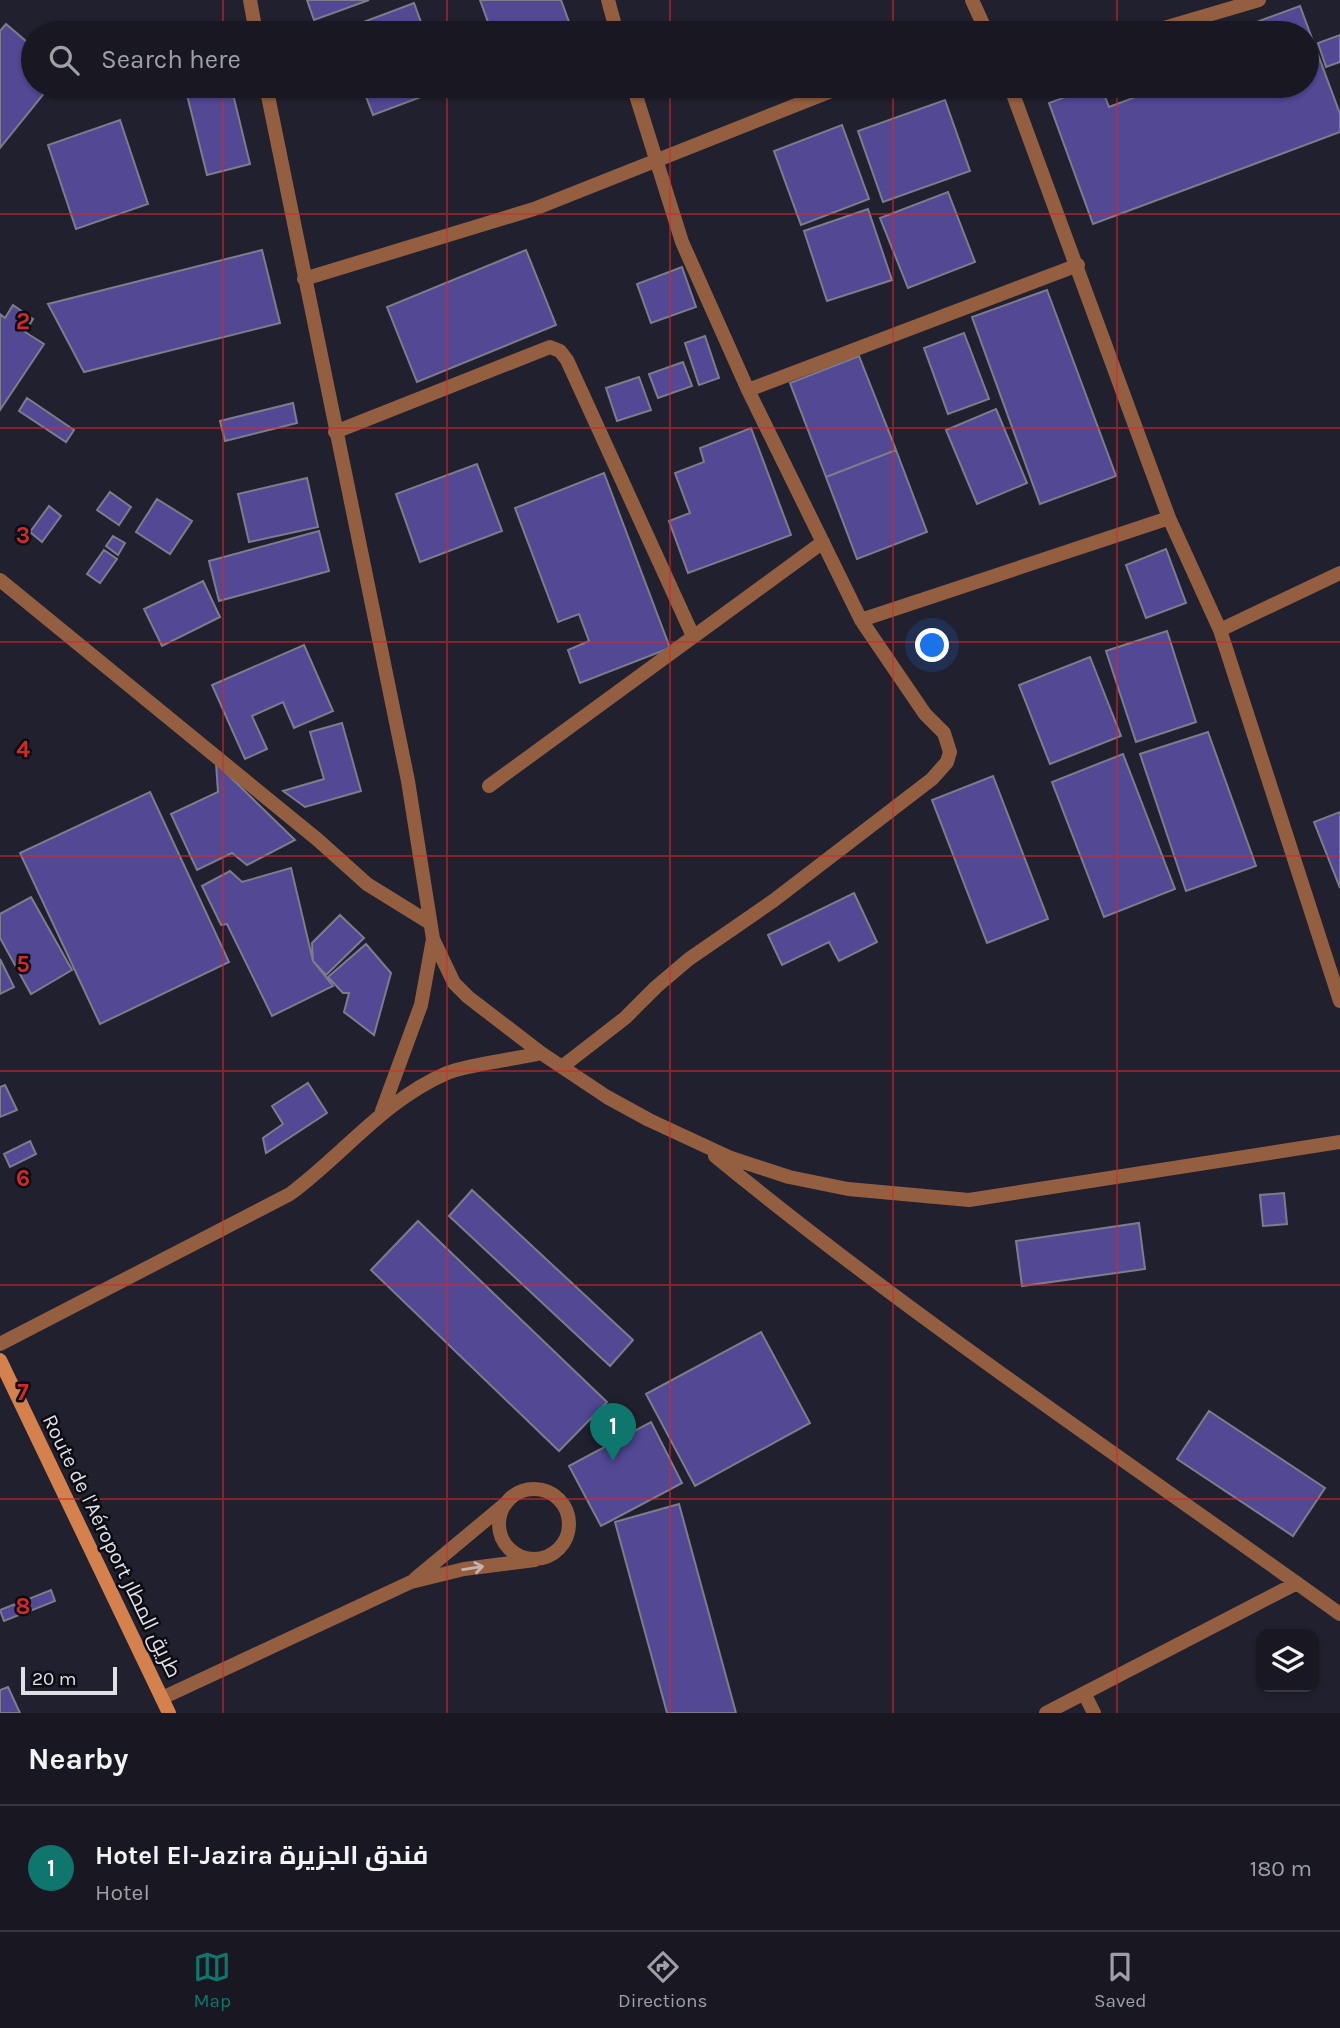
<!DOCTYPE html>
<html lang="en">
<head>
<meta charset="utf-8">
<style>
	:root { --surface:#191822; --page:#22212a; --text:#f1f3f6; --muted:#9fa0a5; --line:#373740; --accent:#0f766e }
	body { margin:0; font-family:Karla,Cairo,sans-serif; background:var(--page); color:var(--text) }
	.controls { position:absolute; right:21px; bottom:21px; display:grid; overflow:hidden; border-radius:14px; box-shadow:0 2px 5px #0004 }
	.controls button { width:63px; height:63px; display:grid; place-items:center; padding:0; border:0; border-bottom:2px solid var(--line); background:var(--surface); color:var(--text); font:35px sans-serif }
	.scale { position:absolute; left:21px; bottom:18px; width:96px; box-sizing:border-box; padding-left:7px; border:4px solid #e0e0e9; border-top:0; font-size:19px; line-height:24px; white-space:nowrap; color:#e0e0e9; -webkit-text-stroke:5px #0b0b11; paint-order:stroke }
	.you { position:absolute; left:933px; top:646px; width:24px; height:24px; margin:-18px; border:5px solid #fff; border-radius:50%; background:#1a73e8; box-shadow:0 0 0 10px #1a73e833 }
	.badge { display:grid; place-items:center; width:46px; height:46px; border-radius:50%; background:var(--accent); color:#fff; font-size:23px; font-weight:700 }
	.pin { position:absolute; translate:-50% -58px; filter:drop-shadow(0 2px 4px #0008) }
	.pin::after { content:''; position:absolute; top:37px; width:24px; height:21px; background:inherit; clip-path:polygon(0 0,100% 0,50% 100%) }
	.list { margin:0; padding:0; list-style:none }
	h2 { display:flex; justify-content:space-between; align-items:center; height:91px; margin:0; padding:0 28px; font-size:30px }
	h2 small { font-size:23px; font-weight:400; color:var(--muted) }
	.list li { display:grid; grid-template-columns:46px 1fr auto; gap:21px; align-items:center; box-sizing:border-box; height:126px; padding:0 28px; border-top:2px solid var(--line) }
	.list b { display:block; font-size:26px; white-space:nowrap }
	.list p { margin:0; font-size:23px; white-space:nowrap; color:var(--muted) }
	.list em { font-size:23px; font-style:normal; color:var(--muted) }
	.icon { flex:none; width:38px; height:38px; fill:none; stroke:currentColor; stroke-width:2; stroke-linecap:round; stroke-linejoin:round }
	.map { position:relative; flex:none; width:1340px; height:1713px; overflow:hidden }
	.search { position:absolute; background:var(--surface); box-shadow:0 2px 5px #0004; left:21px; right:21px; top:21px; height:77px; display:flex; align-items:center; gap:18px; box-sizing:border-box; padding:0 24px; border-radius:38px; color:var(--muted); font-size:26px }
	.sheet { height:217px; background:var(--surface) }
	nav { display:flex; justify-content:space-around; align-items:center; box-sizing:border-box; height:98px; border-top:2px solid var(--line); background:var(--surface); font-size:19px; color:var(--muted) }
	nav a { display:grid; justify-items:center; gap:4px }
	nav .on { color:var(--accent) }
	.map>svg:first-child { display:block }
</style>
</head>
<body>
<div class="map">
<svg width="1340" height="1713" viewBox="0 0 1340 1713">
	<rect width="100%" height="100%" fill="#21202e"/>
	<path fill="#524894" stroke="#7d7c8d" stroke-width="2" d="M307 0H369L314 20Z
		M480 0H561L573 33H492Z
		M414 3 425 33H343L342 30Z
		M1300 6 1340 114V132L1093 224 1049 103 1095 86H1101L1109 107 1160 88 1159 86H1307V33H1254L1251 24Z
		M6 24 33 47V86H50L0 148V31Z
		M1340 35V62L1326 67 1318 43Z
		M231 86 250 164 207 175 187 95Z
		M362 86H444L445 88 373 115Z
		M945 100 970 171 883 202 858 131Z
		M120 120 148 204 76 229 48 145Z
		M842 125 869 199 801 225 774 151Z
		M948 192 975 262 908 288 880 218Z
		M868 209 892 280 827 301 804 231Z
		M262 250 280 323 84 372 48 304Z
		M526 250 556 325 417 382 387 307Z
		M682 267 696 307 651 323 637 284Z
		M1047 290 1116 476 1040 504 972 317Z
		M13 305 33 319 25 332 44 344 0 410V314L5 318Z
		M964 333 989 399 948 414 924 348Z
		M705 336 719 378 699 385 685 343Z
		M859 356 896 450 826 477 790 383Z
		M683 362 692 386 658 398 649 374Z
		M639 377 651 410 617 421 606 388Z
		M27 398 74 430 66 442 19 411Z
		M293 403 297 423 225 441 220 421Z
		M996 409 1027 483 977 504 946 430Z
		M751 428 791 535 688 573 669 521 690 513 675 473 704 462 700 448Z
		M896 450 927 532 857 559 826 477Z
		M477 464 502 531 420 562 396 494Z
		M604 473 670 648 580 683 568 650 589 641 579 614 558 622 515 508Z
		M307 478 318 527 249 542 238 494Z
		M110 492 131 507 119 525 97 510Z
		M157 499 192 521 170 554 136 532Z
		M49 506 61 516 42 542 30 532Z
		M319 531 329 571 219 601 209 561Z
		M113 536 125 543 118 555 106 546Z
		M1166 549 1186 603 1146 618 1126 565Z
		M104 550 117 559 100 583 87 574Z
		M203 581 220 617 162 646 144 609Z
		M1167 631 1196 722 1136 742 1106 651Z
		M304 645 333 711 294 728 283 702 252 716 267 749 245 759 212 685Z
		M1090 657 1121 736 1050 764 1019 685Z
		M342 723 361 791 305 807 283 791 324 779 310 732Z
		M1208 732 1256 866 1186 891 1140 754Z
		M1123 754 1175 889 1104 917 1052 782Z
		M216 763 295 840 247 865 232 853 197 870 171 814 218 792Z
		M993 776 1048 919 987 943 932 800Z
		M150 792 229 962 100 1024 20 853Z
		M1340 812V888L1314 822Z
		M291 868 313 961 333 986 272 1016 227 924 221 925 202 886 230 871 242 882Z
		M854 893 877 942 839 961 829 942 782 965 768 935Z
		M31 897 72 970 31 994 0 938V914Z
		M340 915 364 938 326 975 313 961 312 943Z
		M366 944 391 973 374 1035 344 1012 349 993H343L328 977Z
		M0 959 14 987 0 994Z
		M308 1083 327 1113 266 1153 263 1138 283 1124 272 1106Z
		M5 1085 17 1110 0 1117V1087Z
		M30 1141 36 1154 10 1167 4 1154Z
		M472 1190 633 1340 610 1366 449 1216Z
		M1284 1193 1287 1224 1263 1226 1260 1195Z
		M418 1221 607 1402 559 1451 371 1270Z
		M1139 1223 1145 1269 1022 1286 1016 1241Z
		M761 1332 810 1423 695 1486 646 1394Z
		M1209 1411 1325 1488 1293 1536 1177 1459Z
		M651 1422 682 1483 601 1526 569 1466Z
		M679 1504 736 1713H667L615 1522Z
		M51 1590 55 1601 25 1613 21 1602Z
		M15 1604 19 1615 4 1621 0 1610Z
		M8 1687 20 1713H0V1690Z"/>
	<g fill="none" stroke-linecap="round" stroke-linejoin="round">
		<path stroke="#935f40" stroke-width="14" d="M499 1524a35 35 0 1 1 70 0a35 35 0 1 1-70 0Z
			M415 1579 504 1505
			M162 1698 411 1582 464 1569 535 1560"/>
		<path stroke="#935f40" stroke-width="14" d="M250 0 256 33
			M608 0 617 33
			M972 0 987 33
			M1147 33 1259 0
			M266 86 408 781 433 939 454 983 468 997 541 1053 607 1097 649 1120 731 1158 789 1177 848 1189 969 1200 1340 1142
			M1010 86 1169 518 1220 630 1340 1001
			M304 279 534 209 844 86
			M748 390 1078 265
			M335 432 550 347 560 351 567 360 693 636
			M0 580 318 840 367 884 430 923
			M861 620 1169 518
			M1220 630 1340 573
			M489 786 823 542
			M563 1066 625 1018 656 987 689 959 773 901 932 779 947 762 950 752 944 733 925 714 861 620 748 390 682 242 633 86
			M382 1111 421 1005 433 939
			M715 1156C915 1320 1130 1463 1340 1614
			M0 1344 290 1194C344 1154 384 1100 447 1073 473 1063 513 1060 541 1053
			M1085 1695 1094 1713
			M1046 1713 1297 1583"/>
		<path stroke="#d4814d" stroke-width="14" d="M0 1360 169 1713"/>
	</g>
	<defs><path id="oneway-shaft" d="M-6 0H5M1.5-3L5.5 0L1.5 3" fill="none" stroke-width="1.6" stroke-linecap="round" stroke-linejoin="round" transform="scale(1.75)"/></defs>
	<use stroke="#c5b3ae" href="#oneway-shaft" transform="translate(473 1568) rotate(-9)"/>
	<path fill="none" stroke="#d62828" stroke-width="2" stroke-opacity="0.55" d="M223 0V33M447 0V33M670 0V33M893 0V33M1117 0V33M223 86V1713M447 86V1713M670 86V1713M893 86V1713M1117 86V1713M0 214H1340M0 428H1340M0 642H1340M0 856H1340M0 1071H1340M0 1285H1340M0 1499H1340"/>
	<g text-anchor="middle" stroke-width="5" stroke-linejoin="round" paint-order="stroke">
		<g font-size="21" fill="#e0e0e9" stroke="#0b0b11">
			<text transform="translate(112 1546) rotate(64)" y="7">Route de l'Aéroport طريق المطار</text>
		</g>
	</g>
	<g font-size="23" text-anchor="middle" font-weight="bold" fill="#d62828" stroke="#0b0b11" stroke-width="5" stroke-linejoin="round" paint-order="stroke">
		<text x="23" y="329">2</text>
		<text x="23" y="543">3</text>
		<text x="23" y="757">4</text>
		<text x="23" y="972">5</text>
		<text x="23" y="1186">6</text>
		<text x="23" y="1400">7</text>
		<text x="23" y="1614">8</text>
	</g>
</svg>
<div class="controls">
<button><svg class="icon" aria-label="layers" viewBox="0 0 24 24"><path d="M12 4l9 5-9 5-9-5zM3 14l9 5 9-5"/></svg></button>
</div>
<div class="scale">20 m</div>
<div class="you"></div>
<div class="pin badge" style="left:613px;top:1461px">1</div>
<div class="search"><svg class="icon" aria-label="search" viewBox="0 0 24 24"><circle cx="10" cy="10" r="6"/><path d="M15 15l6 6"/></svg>Search here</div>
</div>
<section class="sheet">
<h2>Nearby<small></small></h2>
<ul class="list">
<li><span class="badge">1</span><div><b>Hotel El-Jazira فندق الجزيرة</b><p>Hotel</p></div><em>180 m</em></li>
</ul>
</section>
<nav>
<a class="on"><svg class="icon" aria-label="map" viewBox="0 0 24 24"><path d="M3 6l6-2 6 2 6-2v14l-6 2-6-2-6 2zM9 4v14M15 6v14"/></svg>Map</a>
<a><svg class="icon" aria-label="directions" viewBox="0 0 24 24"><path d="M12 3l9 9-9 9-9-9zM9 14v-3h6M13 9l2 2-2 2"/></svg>Directions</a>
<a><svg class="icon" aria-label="saved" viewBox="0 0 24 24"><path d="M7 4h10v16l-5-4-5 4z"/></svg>Saved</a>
</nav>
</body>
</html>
